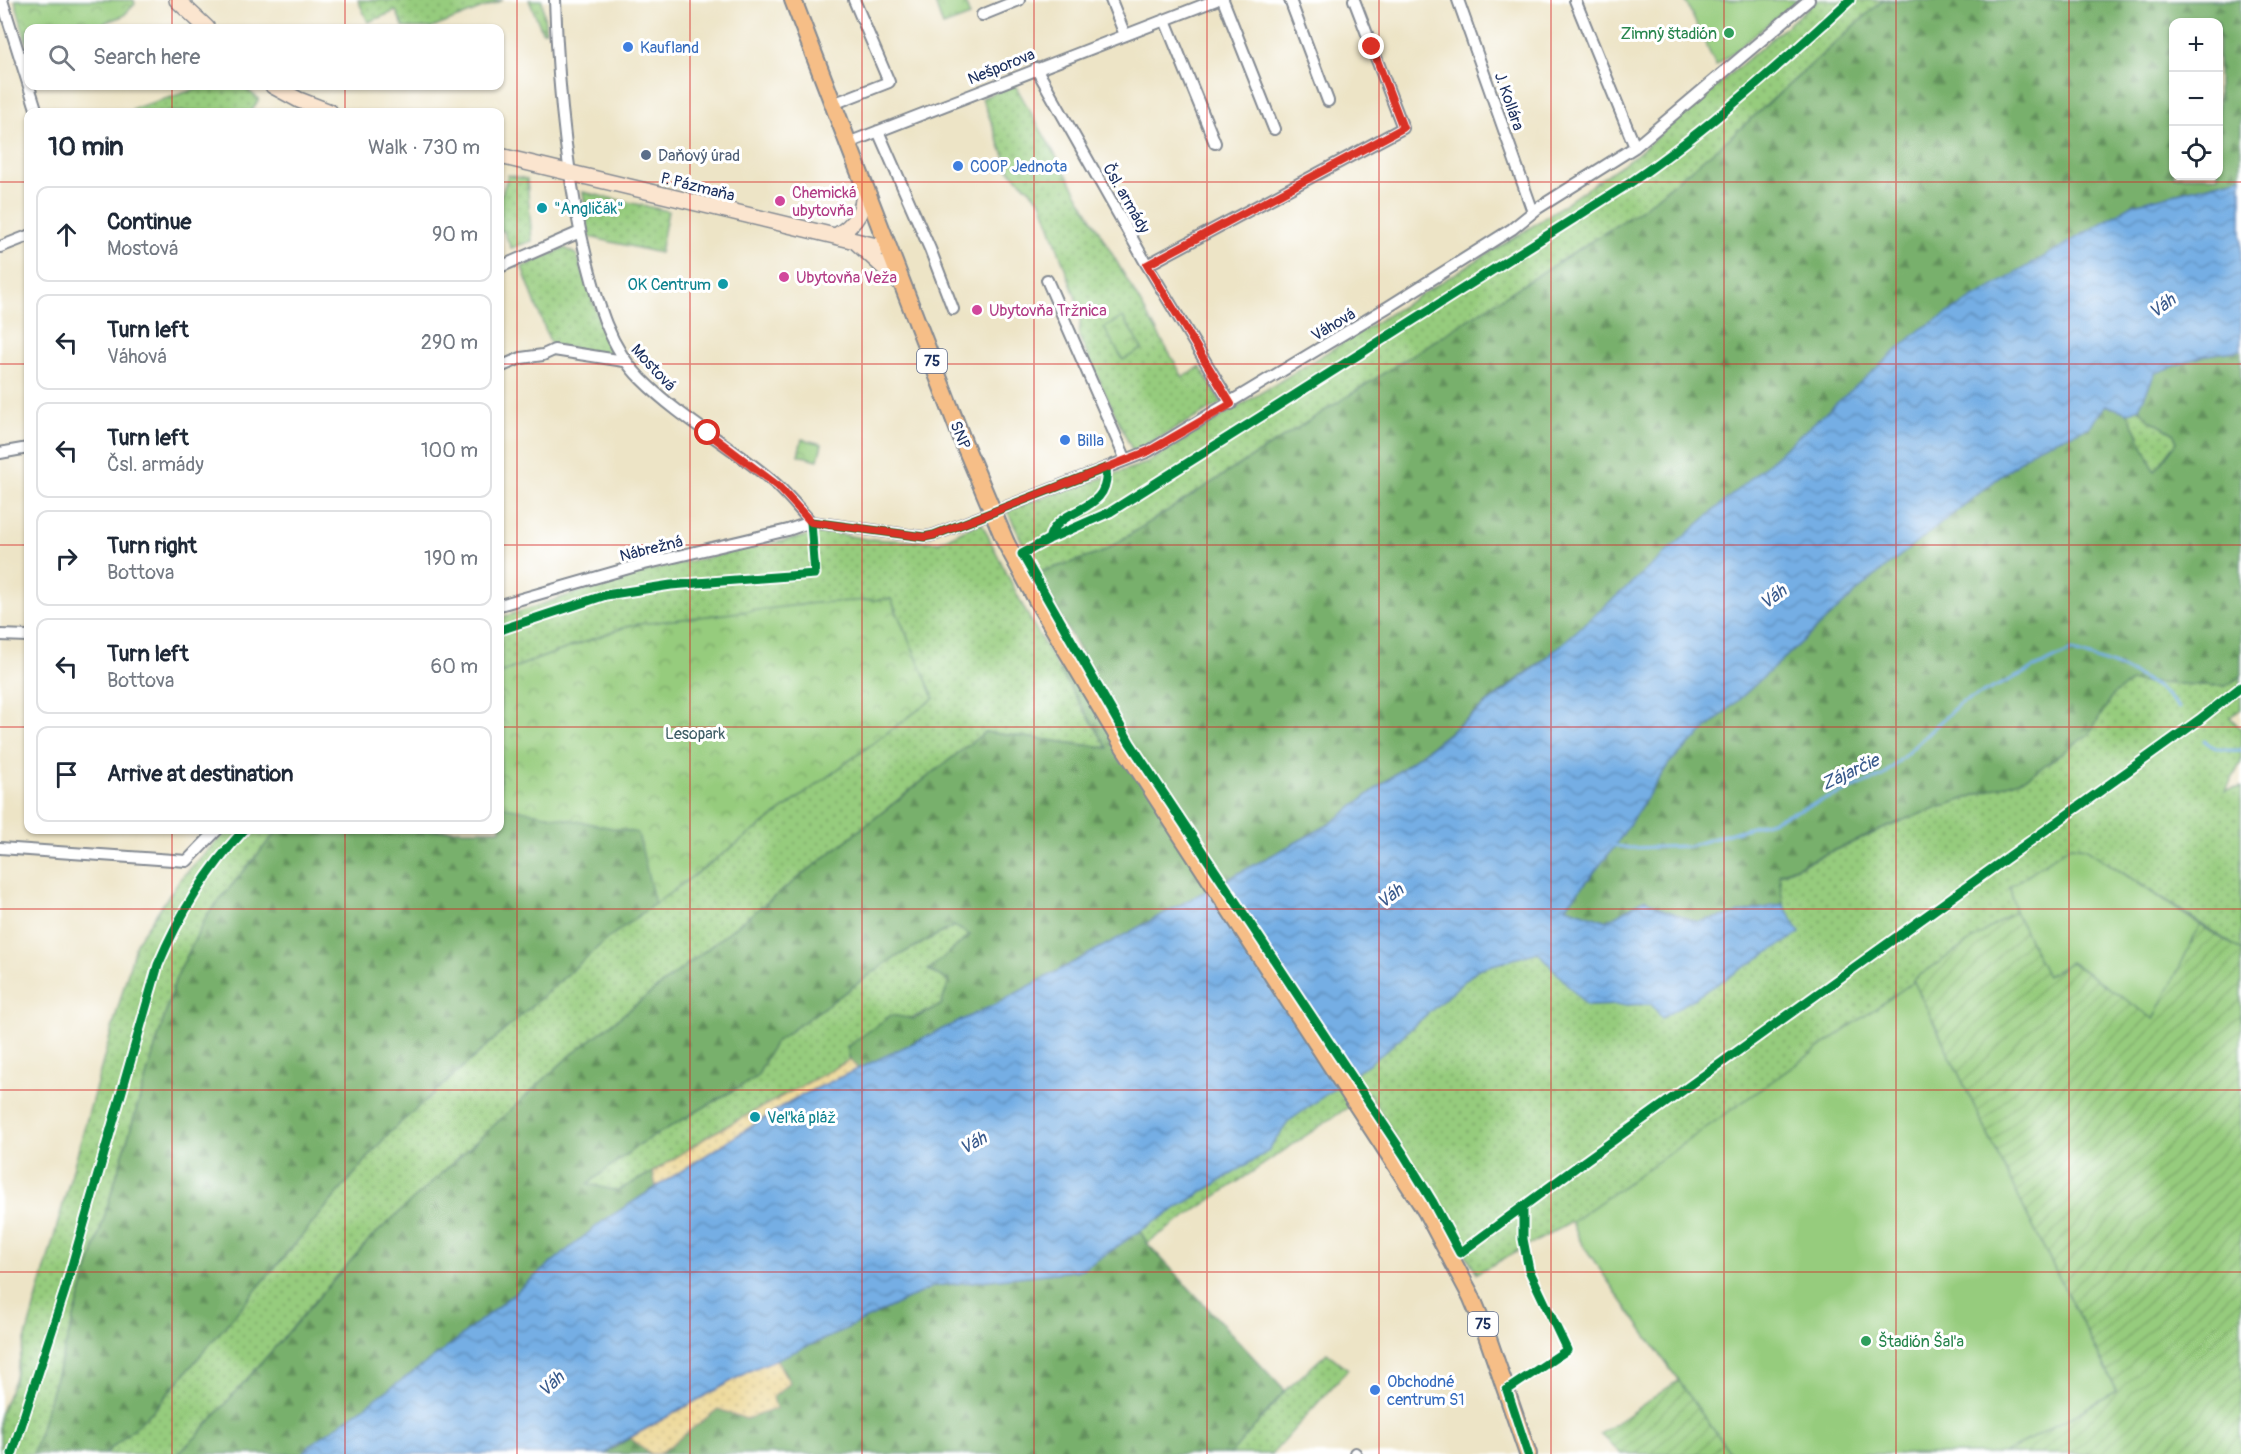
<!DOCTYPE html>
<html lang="en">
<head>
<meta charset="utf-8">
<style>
	:root { --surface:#fff; --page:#f2f2f3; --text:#1f2937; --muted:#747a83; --line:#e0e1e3 }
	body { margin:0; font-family:Pangolin,sans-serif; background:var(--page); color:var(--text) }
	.controls { position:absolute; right:18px; top:18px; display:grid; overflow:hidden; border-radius:12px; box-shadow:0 2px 4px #0004 }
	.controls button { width:54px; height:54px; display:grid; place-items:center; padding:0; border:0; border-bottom:2px solid var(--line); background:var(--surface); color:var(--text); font:30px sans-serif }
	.stop { position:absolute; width:18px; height:18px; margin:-14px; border:4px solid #d93025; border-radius:50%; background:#fff }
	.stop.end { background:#d93025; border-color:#fff; box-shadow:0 2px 6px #0008 }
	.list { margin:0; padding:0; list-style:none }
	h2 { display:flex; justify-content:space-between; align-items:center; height:78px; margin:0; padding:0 24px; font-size:26px }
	h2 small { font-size:20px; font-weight:400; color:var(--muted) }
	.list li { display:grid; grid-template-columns:39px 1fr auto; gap:18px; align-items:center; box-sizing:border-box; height:96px; margin:0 12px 12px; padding:0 12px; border:2px solid var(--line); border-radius:12px }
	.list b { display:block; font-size:22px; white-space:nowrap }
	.list p { margin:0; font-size:20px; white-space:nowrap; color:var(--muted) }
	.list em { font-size:20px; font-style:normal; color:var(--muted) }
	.icon { flex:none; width:33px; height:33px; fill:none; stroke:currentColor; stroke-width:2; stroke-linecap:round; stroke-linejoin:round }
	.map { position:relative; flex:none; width:2241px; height:1454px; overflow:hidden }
	.search { position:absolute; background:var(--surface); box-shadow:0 2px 4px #0004; left:24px; top:24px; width:480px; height:66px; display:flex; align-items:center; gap:15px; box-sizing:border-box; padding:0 21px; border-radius:12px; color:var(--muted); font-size:22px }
	.panel { position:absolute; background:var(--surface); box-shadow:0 2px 4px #0004; left:24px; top:108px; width:480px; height:726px; border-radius:12px }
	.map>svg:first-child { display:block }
</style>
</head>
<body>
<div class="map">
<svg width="2241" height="1454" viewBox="0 0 2241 1454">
	<defs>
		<pattern id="grass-dots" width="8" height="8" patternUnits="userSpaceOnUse" patternTransform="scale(1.5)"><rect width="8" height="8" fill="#96cc7d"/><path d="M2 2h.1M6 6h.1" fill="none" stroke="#7aa66a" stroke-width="1.8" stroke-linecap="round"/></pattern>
		<pattern id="forest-firs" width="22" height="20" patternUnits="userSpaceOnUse" patternTransform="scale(1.5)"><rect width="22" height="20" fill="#78b06c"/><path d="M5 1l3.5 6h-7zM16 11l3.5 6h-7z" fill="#62905c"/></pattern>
		<pattern id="sand-dots" width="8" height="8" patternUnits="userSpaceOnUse" patternTransform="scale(1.5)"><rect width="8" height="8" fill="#eeda9e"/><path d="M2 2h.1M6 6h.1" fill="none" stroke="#ccbb8a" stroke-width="1.8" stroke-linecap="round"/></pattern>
		<pattern id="park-crowns" width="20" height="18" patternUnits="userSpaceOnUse" patternTransform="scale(1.5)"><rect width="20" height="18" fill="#96cc7d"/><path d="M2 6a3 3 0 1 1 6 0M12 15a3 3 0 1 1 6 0" fill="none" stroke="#7aa66a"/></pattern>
		<pattern id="garden-furrows" width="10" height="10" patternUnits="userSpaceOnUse" patternTransform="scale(1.5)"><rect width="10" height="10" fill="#96cc7d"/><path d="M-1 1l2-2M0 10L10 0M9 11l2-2" fill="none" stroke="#7aa66a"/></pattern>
		<pattern id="water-waves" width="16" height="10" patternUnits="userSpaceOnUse" patternTransform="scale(1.5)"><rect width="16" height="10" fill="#75aee4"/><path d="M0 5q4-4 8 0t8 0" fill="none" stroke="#5f8ebc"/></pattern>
	</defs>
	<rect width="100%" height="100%" fill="#fff"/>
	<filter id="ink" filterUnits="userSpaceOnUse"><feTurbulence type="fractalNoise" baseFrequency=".0167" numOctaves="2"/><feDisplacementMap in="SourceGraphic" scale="12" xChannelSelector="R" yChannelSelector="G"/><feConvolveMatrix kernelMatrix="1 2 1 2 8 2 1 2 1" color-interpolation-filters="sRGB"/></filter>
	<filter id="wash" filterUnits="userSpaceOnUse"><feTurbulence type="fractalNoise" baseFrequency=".008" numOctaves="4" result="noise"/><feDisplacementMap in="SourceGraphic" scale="24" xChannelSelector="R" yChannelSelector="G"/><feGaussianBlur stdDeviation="1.35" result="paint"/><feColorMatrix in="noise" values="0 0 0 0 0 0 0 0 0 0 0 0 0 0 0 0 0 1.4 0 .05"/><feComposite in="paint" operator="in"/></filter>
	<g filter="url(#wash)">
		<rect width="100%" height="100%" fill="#ede4c6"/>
		<path fill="url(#grass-dots)" stroke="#587e6e" stroke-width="1.5" d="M358 0H503L432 28H404L396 11 368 22Z
			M529 0H542L546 31H542Z
			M1817 0H1883L1732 136 1642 209 1101 553 1037 573 1007 510 1147 463 1531 227 1637 154Z
			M1015 85 1183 377 1200 367 1222 403 1133 452 1079 337 1081 313 1041 201 1010 171 982 98Z
			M206 86H242L259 99 251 112H134L132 109Z
			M508 175 527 179 532 241 511 248 503 230 500 231V194H502Z
			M583 192 668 211 660 253 589 237Z
			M565 248 577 255 611 355 551 345 522 267Z
			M2139 408 2150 420 2173 433 2177 442 2155 471 2128 413Z
			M981 522 1026 612 1059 670 1109 748 985 732 565 1060 369 1240 197 1436 177 1454H105L155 1409 389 1133 607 939 934 698 631 625 500 673V618L633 574 796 538 829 532 866 539 939 542Z
			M2241 676V709L2230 717 2241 729V762L2226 791 2241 787V950L2085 848 2070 846 2010 887 2015 911 1913 980 1914 982 1572 1222 1477 1273 1369 1093 1147 1243 1140 1231 1267 1152 1289 1121 1382 1054 1478 969 1538 952 1587 1006 1651 1004 1799 933 1783 904 1779 875 1906 819 2028 777 2088 734 2114 694 2131 682 2226 686Z
			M227 830H278L207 915 176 978 33 1454H0V1415L14 1380 136 943 181 878Z
			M954 926 970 935 929 970 950 981 941 1005 847 1046 850 1060 710 1135 653 1172 617 1191 587 1184 640 1144 757 1077 774 1043 892 959Z
			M1327 1353 1348 1369 1272 1454H1230L1285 1391Z"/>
		<path fill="url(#forest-firs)" stroke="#4a7065" stroke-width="1.5" fill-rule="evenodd" d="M1883 0H2241V177L2134 204 1330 824 1000 1002 858 1069 850 1060 847 1047 891 1015 914 1019 941 1005 949 981 928 970 970 935 954 926 892 959 774 1043 757 1077 640 1144 588 1184 617 1191 653 1172 656 1187 603 1221 443 1351 313 1443 302 1454H177L197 1436 369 1240 565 1060 985 732 1108 748 1059 670 1082 656 1037 573 1101 553 1642 209 1732 136ZM2174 22H2218V176H2174Z
			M2241 350V676L2226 686 2131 682 2114 694 2089 734 2028 777 1906 819 1779 874 1783 904 1697 922 1662 909 1645 899 1607 921 1566 907 1615 846 1669 763 1872 578 2036 448 2089 427 2106 405 2128 413 2155 471 2177 442 2173 433 2150 420 2139 408 2155 373 2206 355Z
			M891 599 934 698 607 939 389 1133 155 1409 105 1454H33L176 978 207 915 278 830H500V673L631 625 779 614Z
			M1140 1231 1147 1243 1285 1391 1231 1454H659L718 1409 746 1419 790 1383 776 1359 829 1337 934 1286 1082 1270Z
			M630 1438 651 1454H605Z"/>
		<path fill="url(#sand-dots)" stroke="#84847e" stroke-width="1.5" d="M850 1060 858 1069 794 1099 656 1187 653 1172 710 1135Z
			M776 1359 790 1383 773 1397 776 1409 746 1419 718 1409 659 1454H651L630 1438 753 1369Z"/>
		<path fill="url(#park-crowns)" stroke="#587e6e" stroke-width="1.5" d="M15 0H134L135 4 123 16 106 22 100 28H28V49Z
			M934 0H964L970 16 943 26Z
			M1123 317 1142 349 1123 360 1104 328Z
			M802 439 822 444 818 460 798 455Z
			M891 599 934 698 655 904 638 833 500 806V673L631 625 816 603Z"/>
		<path fill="url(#garden-furrows)" stroke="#587e6e" stroke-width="1.5" d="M2015 911 2047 976 2070 962 2154 1018 2200 925 2241 950V1454H2003L2117 1391 2031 1223 1913 980Z
			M1679 1380 1731 1454H1621L1600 1434Z"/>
		<path fill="#96cc7d" stroke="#587e6e" stroke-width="1.5" d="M1685 0H1798L1716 66Z
			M2070 846 2085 848 2200 925 2154 1019 2071 962 2047 976 2015 911 2010 887Z
			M1913 980 2031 1223 2117 1391 2003 1454H1731L1621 1300 1579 1239 1572 1222 1913 982Z"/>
		<path fill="url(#water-waves)" stroke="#486ea1" stroke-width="1.5" d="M2241 177V350L2206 355 2155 373 2139 408 2128 413 2106 405 2089 427 2036 448 1872 578 1669 763 1615 846 1566 907 1607 921 1645 899 1662 909 1697 922 1783 904 1800 933 1662 1018 1651 1004 1587 1006 1538 952 1478 969 1382 1054 1289 1121 1267 1152 1140 1231 1082 1270 934 1286 829 1337 753 1369 614 1446 605 1454H302L313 1443 443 1351 603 1221 794 1099 1000 1002 1330 824 1538 665 1921 329 2134 204Z"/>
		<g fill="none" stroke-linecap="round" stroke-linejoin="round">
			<path stroke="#75aee4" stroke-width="3" d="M2205 741C2216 751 2227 751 2241 750
				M1612 845 1630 848 1689 846 1771 821 1883 776 1959 704 2071 651C2111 664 2152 675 2179 708"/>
		</g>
	</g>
	<g filter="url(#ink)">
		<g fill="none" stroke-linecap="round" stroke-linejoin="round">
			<g stroke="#848a92" stroke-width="14">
				<path id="minor" d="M2 0 37 112
					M555 0C558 88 566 176 587 261 598 304 609 347 641 379 682 420 734 447 777 485 789 496 800 510 811 522
					M1111 0 1125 35
					M1223 0 1274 129
					M1290 0 1328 101
					M1458 0 1533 212
					M1575 0 1635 147
					M982 15 1019 0
					M1165 20 1215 143
					M1036 68 1147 265 1231 404
					M833 104 889 82 854 0
					M878 131 930 249 953 309
					M848 143 1216 0
					M0 247 28 236
					M1147 265 1403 128 1354 0
					M500 267 580 232
					M1047 280 1126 460
					M500 367 521 358 543 355 554 350 624 361
					M0 453 28 448
					M500 605 636 566 788 530 811 522 924 537 934 535 1149 451 1388 307 1512 229 1538 208 1635 147 1809 0
					M0 635 28 636
					M0 848 187 861 217 830
					M1355 1453 1356 1454"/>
			</g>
			<g stroke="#848a92" stroke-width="18">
				<path id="secondary" d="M177 0 207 28
					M273 86 299 100 330 112
					M500 156 889 249
					M836 236C856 224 866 209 863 185
					M856 242 901 283"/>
			</g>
			<g stroke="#848a92" stroke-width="20">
				<path id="primary" d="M793 0 962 439
					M1006 543 1038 602 1124 747 1426 1211 1471 1296 1484 1327 1528 1454"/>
			</g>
			<use href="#minor" stroke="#fff" stroke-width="10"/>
			<use href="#secondary" stroke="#fbe5cf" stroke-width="15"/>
			<use href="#primary" stroke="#f6be87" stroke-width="16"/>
			<g stroke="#848a92" stroke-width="20" stroke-linecap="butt">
				<path id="primary-bridge" d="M962 439 1006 543"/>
			</g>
			<use href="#primary-bridge" stroke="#f6be87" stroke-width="16"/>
			<g stroke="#fff" stroke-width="13">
				<path id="cycleway" d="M1850 0C1780 65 1708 129 1630 183L1110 512 1049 539 1022 554 1130 743 1404 1155 1432 1201 1460 1253 1582 1163 2199 720 2241 687
					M500 630 606 595 671 585 815 574 811 522 924 537 934 535 1106 468C1111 516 1058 504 1049 539
					M1523 1207V1239L1529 1270 1567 1350 1507 1390 1528 1454
					M12 1454 65 1290 158 965C179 915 208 869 244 830"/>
			</g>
			<use href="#cycleway" stroke="#00873e" stroke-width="9"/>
		</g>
	</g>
	<g fill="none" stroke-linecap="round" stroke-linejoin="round" filter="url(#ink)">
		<path stroke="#d93025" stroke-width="8" d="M708 433 778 486 811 522 924 537 934 535 1149 451 1231 404 1147 265 1403 128 1372 47"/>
	</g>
	<path fill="none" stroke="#d62828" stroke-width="1.5" stroke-opacity="0.55" d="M172 0V28M345 0V28M517 0V1454M690 0V1454M862 0V1454M1034 0V1454M1207 0V1454M1379 0V1454M1551 0V1454M1724 0V1454M1896 0V1454M2069 0V1454M172 86V112M345 86V112M0 182H28M500 182H2241M0 364H28M500 364H2241M0 545H28M500 545H2241M0 727H28M500 727H2241M172 830V1454M345 830V1454M0 909H2241M0 1090H2241M0 1272H2241"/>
	<g fill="#2e9e5b" stroke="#fff" stroke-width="2">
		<circle cx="1729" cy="33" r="6"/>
		<circle cx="1866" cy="1341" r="6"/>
	</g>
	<g fill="#3f7fe0" stroke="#fff" stroke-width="2">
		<circle cx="628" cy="47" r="6"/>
		<circle cx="958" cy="166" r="6"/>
		<circle cx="1065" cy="440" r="6"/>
		<circle cx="1375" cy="1390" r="6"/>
	</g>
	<circle fill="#5c6f8a" stroke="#fff" stroke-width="2" cx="646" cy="155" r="6"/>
	<g fill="#d1479c" stroke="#fff" stroke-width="2">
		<circle cx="780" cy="201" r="6"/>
		<circle cx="784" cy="277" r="6"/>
		<circle cx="977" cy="310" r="6"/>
	</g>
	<g fill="#0f9aa8" stroke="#fff" stroke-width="2">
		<circle cx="542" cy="208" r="6"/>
		<circle cx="723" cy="284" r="6"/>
		<circle cx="755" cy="1117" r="6"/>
	</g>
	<g text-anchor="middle" stroke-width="6" stroke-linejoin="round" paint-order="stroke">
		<g fill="#fff" stroke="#5f6d8e" stroke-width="1.5">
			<rect x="917" y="349" width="30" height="24" rx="4.5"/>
			<rect x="1468" y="1312" width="30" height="24" rx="4.5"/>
		</g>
		<g font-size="15" font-weight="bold" fill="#1b2f5e">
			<text x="932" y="366">75</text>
			<text x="1483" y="1329">75</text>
		</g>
		<g font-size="16" fill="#27864d" stroke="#fff" text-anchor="end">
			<text x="1717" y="39">Zimný štadión</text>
			<text x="1878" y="1347" text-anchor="start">Štadión Šaľa</text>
		</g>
		<g font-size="16" fill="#366cbe" stroke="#fff" text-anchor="start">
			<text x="640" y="53">Kaufland</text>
			<text x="970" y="172">COOP Jednota</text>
			<text x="1077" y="446">Billa</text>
			<text x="1387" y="1387">Obchodné<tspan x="1387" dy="18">centrum S1</tspan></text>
		</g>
		<g font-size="16" fill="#1b2f5e" stroke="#fff">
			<text transform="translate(1001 66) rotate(-22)" y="6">Nešporova</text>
			<text transform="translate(1510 101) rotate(71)" y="6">J. Kollára</text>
			<text transform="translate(698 186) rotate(14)" y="6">P. Pázmaňa</text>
			<text transform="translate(1127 198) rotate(60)" y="6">Čsl. armády</text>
			<text transform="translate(1333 324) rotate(-31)" y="6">Váhová</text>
			<text transform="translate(654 367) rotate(47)" y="6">Mostová</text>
			<text transform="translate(961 435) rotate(68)" y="6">SNP</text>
			<text transform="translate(651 548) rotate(-14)" y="6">Nábrežná</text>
		</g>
		<g font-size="16" fill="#4e5e75" stroke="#fff" text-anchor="start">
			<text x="658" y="161">Daňový úrad</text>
		</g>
		<g font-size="16" fill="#b23c85" stroke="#fff" text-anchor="start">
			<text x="792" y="198">Chemická<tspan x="792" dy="18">ubytovňa</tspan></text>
			<text x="796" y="283">Ubytovňa Veža</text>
			<text x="989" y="316">Ubytovňa Tržnica</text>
		</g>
		<g font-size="16" fill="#0d838f" stroke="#fff" text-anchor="start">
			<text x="554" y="214">"Angličák"</text>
			<text x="711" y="290" text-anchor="end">OK Centrum</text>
			<text x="767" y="1123">Veľká pláž</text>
		</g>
		<g font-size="16" fill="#405e67" stroke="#fff">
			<text x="695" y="739">Lesopark</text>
		</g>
		<g font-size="18" font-style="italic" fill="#3a5b8d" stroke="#fff">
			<text transform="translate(2162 306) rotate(-37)" y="6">Váh</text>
			<text transform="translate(1773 597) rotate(-37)" y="6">Váh</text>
			<text transform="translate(1850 772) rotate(-25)" y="6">Zájarčie</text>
			<text transform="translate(1390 896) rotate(-38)" y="6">Váh</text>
			<text transform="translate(973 1143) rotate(-29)" y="6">Váh</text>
			<text transform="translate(551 1384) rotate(-43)" y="6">Váh</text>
		</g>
	</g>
</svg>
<div class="controls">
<button>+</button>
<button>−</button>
<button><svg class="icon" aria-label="locate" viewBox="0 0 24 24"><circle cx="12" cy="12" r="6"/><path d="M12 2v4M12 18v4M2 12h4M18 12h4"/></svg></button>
</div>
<div class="stop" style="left:708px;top:433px"></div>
<div class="stop end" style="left:1372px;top:47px"></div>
<div class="search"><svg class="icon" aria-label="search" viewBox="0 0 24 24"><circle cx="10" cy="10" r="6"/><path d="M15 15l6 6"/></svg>Search here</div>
<section class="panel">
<h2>10 min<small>Walk · 730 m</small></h2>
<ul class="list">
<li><svg class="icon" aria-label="ahead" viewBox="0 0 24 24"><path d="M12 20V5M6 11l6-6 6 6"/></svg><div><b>Continue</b><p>Mostová</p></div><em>90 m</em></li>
<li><svg class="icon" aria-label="left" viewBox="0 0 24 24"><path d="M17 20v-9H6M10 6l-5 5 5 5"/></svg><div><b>Turn left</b><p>Váhová</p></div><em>290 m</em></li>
<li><svg class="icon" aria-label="left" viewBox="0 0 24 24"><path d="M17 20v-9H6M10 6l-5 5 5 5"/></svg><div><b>Turn left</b><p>Čsl. armády</p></div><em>100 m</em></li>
<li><svg class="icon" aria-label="right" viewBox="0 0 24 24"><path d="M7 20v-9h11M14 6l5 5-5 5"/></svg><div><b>Turn right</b><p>Bottova</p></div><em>190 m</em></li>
<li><svg class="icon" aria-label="left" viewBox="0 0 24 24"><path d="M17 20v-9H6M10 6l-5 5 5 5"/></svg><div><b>Turn left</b><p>Bottova</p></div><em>60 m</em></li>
<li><svg class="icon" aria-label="arrive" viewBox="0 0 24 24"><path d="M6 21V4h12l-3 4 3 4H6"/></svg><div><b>Arrive at destination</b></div></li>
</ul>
</section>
</div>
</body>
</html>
